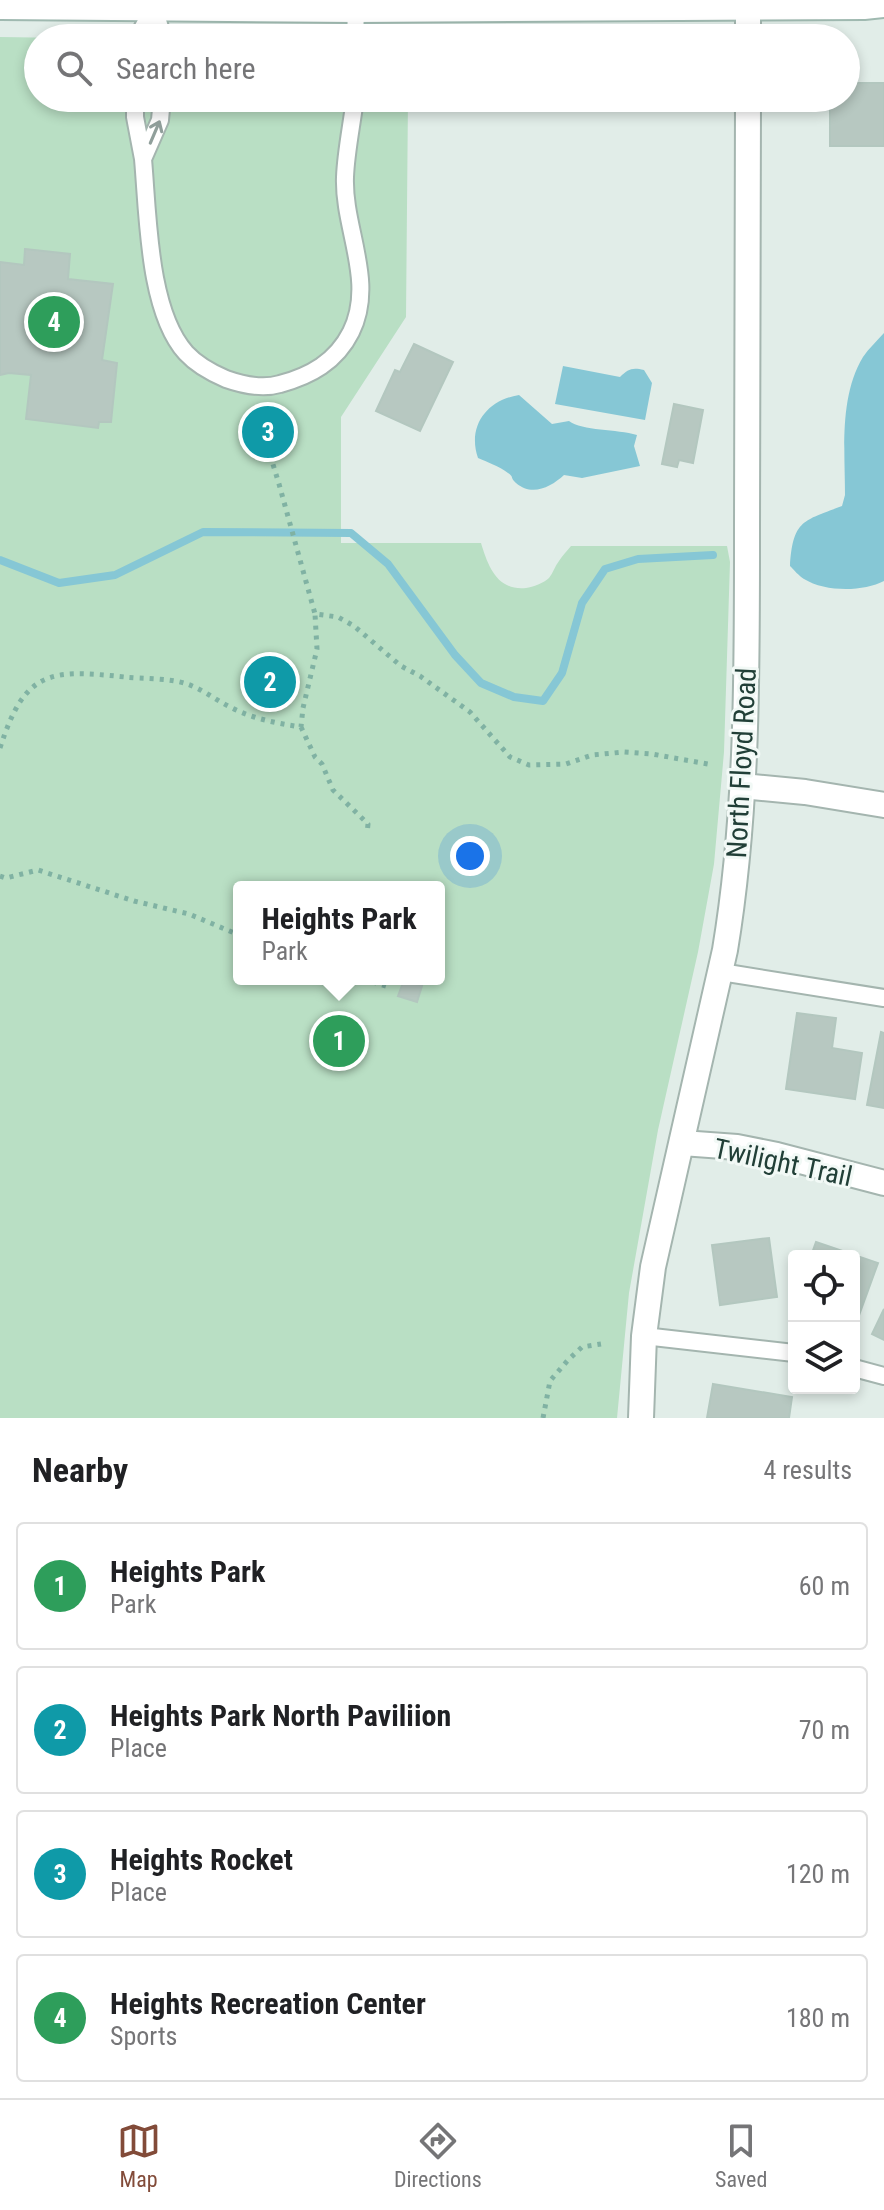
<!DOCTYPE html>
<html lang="en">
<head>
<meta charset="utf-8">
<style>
	:root { --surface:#fff; --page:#f6f6f6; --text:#202124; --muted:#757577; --line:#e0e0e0; --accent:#824b39 }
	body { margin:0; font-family:"Roboto Condensed",sans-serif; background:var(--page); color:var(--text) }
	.controls { position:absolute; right:24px; bottom:24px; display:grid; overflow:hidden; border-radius:8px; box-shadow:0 4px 12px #0003 }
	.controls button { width:72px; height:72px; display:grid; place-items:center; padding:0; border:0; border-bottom:2px solid var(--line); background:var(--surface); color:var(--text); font:40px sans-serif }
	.you { position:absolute; left:470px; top:856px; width:28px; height:28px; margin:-20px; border:6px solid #fff; border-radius:50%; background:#1a73e8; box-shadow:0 0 0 12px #1a73e833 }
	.badge { display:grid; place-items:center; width:52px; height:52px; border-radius:50%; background:var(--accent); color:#fff; font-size:26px; font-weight:700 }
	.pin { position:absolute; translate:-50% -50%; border:4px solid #fff; box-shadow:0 2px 8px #0006 }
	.popup { position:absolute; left:233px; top:881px; width:212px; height:104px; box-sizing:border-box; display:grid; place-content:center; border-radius:8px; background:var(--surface); filter:drop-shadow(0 2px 6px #0005); font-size:26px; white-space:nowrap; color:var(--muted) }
	.popup b { font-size:30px; color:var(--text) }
	.popup::after { content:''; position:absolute; left:50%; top:100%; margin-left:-16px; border:16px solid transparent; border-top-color:var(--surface) }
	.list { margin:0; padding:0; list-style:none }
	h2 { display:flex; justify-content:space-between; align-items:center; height:104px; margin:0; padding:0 32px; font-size:34px }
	h2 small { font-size:26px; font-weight:400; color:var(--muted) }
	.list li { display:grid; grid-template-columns:52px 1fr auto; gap:24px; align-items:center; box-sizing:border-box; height:128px; margin:0 16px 16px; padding:0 16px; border:2px solid var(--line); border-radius:8px }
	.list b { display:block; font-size:30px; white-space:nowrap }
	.list p { margin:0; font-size:26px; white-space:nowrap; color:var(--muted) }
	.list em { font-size:26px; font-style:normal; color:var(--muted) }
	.icon { flex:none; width:44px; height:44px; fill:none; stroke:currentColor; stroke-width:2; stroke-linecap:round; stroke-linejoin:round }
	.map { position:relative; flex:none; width:884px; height:1418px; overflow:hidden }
	.search { position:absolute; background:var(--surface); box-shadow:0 4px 12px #0003; left:24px; right:24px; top:24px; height:88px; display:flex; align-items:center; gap:20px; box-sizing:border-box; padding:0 28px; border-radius:44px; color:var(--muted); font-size:30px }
	.sheet { height:680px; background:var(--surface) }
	nav { display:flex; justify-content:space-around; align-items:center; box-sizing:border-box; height:112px; border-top:2px solid var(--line); background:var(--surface); font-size:22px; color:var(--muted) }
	nav a { display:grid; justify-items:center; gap:4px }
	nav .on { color:var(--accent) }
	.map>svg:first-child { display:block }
</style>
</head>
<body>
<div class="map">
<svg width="884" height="1418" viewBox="0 0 884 1418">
	<rect width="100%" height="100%" fill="#e1ede8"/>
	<path fill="#b9dfc4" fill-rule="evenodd" d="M0 37 69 38H38V98H408L406 317 341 417V543H481C488 566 497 591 526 588 533 587 544 583 549 578 553 573 555 566 559 561 562 556 567 551 571 546H727L730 562 724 752 714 864 698 952 658 1130 629 1293 617 1418H0ZM239 887H439V979H239Z"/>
	<path fill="#86c7d5" d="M884 333V581C863 592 825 592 804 579 799 576 794 570 790 566 793 520 803 521 842 506L845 495C845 451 839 397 863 357 869 348 877 341 884 333Z
		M563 366 620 377C628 369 632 367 644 370L652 383 645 420 555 404Z
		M519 395 552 424 569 421C582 431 617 429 637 435L634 446 640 466 582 478 564 475C551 487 532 497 516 483 509 476 515 478 508 473 499 466 487 462 478 458 467 426 487 400 519 395Z"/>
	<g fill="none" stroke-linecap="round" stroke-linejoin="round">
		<path stroke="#86c7d5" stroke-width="8" d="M0 560 59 583 115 575 203 532 351 533 388 564 455 655 481 683 514 697 543 701 562 673 582 603 605 569 638 559 713 555"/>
	</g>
	<path fill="#b7c8c1" stroke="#b3c7bf" stroke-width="2" d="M846 83H884V146H830V98H846Z
		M25 249 70 254 68 279 113 284 102 360 117 363 111 422H99L98 428 26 419 31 375 9 373 0 375V262L24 265Z
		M414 344 453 362 420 431 376 411 395 370 400 372Z
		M674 404 703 410 693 463 679 460 677 467 662 464Z
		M259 666 286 670 282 698 254 693Z
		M404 980 422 986 417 1002 398 996Z
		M797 1013 836 1018 832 1048 862 1053 855 1099 786 1089Z
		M881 1032 884 1033V1108L867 1105Z
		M769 1238 777 1297 720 1305 712 1245Z
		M816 1242 878 1263 858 1318 854 1317V1256H811Z
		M884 1309V1340L872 1334Z
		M713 1384 792 1397 789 1418H707Z"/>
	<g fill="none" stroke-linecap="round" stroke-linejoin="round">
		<g stroke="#a4b5af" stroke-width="20">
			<path id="service" d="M154 7 163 38
				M137 38 154 7
				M355 38 356 10
				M135 98V117L143 159 160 120 162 98
				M143 159C148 214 148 311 186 353 197 365 212 373 226 379 243 385 263 389 280 384 310 376 336 362 351 332 376 281 343 229 345 177 346 151 352 124 355 98
				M721 972 884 998
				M644 1336 794 1353
				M854 1368 884 1376"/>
		</g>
		<g stroke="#a4b5af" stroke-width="28">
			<path id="minor" d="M742 786 805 792 884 805
				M682 1143 737 1147 777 1155 884 1183"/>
		</g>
		<g stroke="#a4b5af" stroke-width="28">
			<path id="tertiary" d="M748 0V38
				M641 1418 644 1336 653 1267 725 950C748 811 747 668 747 528 748 384 748 241 748 98"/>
		</g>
		<g stroke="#9fb9b0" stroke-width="28">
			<path id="secondary" d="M0 7 356 10 864 7 884 5"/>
		</g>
		<path stroke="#80b2a3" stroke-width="5" stroke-dasharray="4 6" stroke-linecap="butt" d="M260 406 264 435 279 484 315 614
			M301 727 315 757 322 764 333 790 368 824 367 834
			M0 748C25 670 49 669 125 677 143 679 170 678 187 684 202 689 216 700 230 707 253 719 276 723 301 727L303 708 317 649 315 614 338 617 354 626 401 666 420 676 470 712 510 757 529 765 566 764 592 755 624 752 652 754 708 764
			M0 876 6 878 38 870 134 901 189 914 239 935
			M363 979 389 987
			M543 1418 550 1381 568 1360 582 1347 601 1344"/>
		<use href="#service" stroke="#fff" stroke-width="16"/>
		<use href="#minor" stroke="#fff" stroke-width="24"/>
		<use href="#tertiary" stroke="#fff" stroke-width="24"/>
		<use href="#secondary" stroke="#fff" stroke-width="24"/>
	</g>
	<defs><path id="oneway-shaft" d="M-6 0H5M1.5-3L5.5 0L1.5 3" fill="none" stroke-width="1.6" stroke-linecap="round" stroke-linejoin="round" transform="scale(2)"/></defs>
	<use stroke="#909f9b" href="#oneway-shaft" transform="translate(155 132) rotate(-67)"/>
	<g text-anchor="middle" stroke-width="6" stroke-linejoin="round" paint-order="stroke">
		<g font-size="28" fill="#213f37" stroke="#f2f9f6">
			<text transform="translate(741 763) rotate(-87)" y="10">North Floyd Road</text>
			<text transform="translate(783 1162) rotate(12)" y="10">Twilight Trail</text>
		</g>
	</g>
</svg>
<div class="controls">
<button><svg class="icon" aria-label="locate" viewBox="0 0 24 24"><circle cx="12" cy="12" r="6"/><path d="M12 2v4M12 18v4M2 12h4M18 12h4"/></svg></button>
<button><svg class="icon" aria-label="layers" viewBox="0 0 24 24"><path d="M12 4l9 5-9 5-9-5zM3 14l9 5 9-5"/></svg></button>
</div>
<div class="you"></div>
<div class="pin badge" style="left:339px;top:1041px;background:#2e9e5b">1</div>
<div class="popup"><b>Heights Park</b>Park</div>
<div class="pin badge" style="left:270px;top:682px;background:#0f9aa8">2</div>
<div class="pin badge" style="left:268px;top:432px;background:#0f9aa8">3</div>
<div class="pin badge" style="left:54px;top:322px;background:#2e9e5b">4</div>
<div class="search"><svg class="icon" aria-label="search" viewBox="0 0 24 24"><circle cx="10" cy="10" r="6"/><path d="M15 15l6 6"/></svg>Search here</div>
</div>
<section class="sheet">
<h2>Nearby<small>4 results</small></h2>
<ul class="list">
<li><span class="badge" style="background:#2e9e5b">1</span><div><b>Heights Park</b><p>Park</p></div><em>60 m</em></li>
<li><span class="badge" style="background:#0f9aa8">2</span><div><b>Heights Park North Paviliion</b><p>Place</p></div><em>70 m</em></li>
<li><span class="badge" style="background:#0f9aa8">3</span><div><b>Heights Rocket</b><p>Place</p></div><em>120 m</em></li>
<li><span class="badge" style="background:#2e9e5b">4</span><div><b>Heights Recreation Center</b><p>Sports</p></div><em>180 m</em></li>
</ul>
</section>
<nav>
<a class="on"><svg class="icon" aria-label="map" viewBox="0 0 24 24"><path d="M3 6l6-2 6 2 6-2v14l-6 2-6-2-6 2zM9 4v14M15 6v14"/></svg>Map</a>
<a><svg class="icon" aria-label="directions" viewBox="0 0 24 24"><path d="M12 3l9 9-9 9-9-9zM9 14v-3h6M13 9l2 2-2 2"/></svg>Directions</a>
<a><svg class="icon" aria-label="saved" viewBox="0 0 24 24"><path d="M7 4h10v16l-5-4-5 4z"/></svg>Saved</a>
</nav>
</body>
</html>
